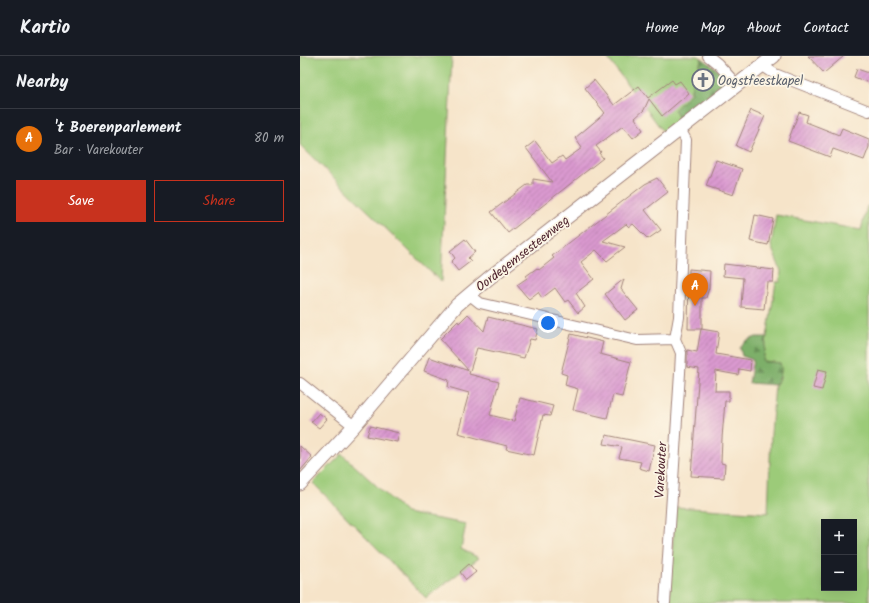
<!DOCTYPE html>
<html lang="en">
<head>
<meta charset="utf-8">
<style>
	:root { --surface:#171b24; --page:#20242c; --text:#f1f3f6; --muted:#9ea1a6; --line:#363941; --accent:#c8321e }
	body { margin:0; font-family:Kalam,sans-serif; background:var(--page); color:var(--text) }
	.controls { position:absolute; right:12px; bottom:12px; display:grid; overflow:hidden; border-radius:0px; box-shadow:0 4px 16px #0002 }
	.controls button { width:36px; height:36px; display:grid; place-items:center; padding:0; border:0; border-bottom:1px solid var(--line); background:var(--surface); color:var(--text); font:20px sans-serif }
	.you { position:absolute; left:248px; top:267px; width:14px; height:14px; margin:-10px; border:3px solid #fff; border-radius:50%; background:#1a73e8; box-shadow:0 0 0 6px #1a73e833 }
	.badge { display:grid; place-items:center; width:26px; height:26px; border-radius:50%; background:var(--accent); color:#fff; font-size:13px; font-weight:700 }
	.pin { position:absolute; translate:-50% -33px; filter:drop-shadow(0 1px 2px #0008) }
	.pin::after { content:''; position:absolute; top:21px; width:14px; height:12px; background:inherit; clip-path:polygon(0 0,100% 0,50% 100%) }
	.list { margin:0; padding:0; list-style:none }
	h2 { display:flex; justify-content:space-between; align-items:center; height:52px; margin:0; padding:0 16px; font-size:17px }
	h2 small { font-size:13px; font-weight:400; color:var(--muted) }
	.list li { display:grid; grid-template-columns:26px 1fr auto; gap:12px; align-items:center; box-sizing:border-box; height:60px; padding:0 16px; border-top:1px solid var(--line) }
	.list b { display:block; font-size:15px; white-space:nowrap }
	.list p { margin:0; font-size:13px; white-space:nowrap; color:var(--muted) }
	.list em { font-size:13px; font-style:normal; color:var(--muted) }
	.actions { display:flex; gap:8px; padding:12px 16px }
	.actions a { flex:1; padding:9px 0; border:1px solid var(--accent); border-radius:0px; text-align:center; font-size:14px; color:var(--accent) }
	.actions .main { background:var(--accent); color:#fff }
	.map { position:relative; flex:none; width:569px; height:547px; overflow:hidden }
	header { display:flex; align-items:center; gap:24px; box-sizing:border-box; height:56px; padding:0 20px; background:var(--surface); border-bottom:1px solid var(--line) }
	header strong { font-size:19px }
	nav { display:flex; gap:22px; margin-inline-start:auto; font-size:14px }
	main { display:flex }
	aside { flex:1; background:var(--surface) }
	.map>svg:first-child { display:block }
</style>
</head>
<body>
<header>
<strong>Kartio</strong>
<nav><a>Home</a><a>Map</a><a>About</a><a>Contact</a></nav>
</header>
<main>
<aside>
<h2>Nearby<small></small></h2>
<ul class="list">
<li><span class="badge" style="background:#e8710a">A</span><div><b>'t Boerenparlement</b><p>Bar · Varekouter</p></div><em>80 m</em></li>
</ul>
<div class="actions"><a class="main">Save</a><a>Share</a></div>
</aside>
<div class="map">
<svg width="569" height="547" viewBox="0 0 569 547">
	<defs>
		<pattern id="forest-firs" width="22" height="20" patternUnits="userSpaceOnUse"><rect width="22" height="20" fill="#7daf69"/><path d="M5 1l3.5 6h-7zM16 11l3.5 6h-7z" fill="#688e57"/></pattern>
		<pattern id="building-hatch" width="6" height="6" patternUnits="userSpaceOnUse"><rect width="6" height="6" fill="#da9ad0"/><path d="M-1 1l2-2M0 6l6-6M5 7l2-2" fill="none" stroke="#b37da9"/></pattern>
	</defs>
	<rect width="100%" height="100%" fill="#fcf5e5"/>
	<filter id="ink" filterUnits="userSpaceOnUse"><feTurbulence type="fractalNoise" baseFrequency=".025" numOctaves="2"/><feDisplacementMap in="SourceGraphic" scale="8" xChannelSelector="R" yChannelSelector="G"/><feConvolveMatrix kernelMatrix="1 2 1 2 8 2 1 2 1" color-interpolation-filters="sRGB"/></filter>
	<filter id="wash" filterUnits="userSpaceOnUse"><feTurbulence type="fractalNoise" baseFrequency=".012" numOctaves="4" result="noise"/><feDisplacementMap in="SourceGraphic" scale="16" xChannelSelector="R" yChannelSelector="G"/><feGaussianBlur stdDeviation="0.9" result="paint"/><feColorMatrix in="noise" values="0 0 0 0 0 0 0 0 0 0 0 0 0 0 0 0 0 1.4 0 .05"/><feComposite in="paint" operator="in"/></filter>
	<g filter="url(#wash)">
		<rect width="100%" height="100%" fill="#f6e4c9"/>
		<path fill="#9ccb79" stroke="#737552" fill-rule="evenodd" d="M0 0H152L141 226 0 89Z
			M306 0H398L402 2 392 27 391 37 374 54 382 66 365 78Z
			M567 150 569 151V547H369L375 451 468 457 471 378 475 329 480 323V307L463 305 476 226H480L481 215 471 190 476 159 561 174ZM524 466H554V532H524Z
			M42 398 106 457 166 468 161 493 179 502 126 542 13 427Z"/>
		<path fill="url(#forest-firs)" stroke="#64674a" d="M402 2C410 9 428 17 425 29L382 66 374 54 391 37 392 27Z
			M456 281H467L463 305 480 307C483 316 480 322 475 329L449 327 453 304 442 300 440 292 446 285Z"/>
		<g id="blocks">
			<path fill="url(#building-hatch)" d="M508 0H544L524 17Z
				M557 13 569 17V27L554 21Z
				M294 24 314 49 339 30 348 42 372 24 375 28 380 25 389 37 362 60 349 43 344 54 335 62 343 74 333 82 323 70 296 90 301 96 299 97 303 102 208 177 191 156 227 129H233V123L252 126 226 92 235 85 252 107 262 100 265 104 282 92 275 82 305 57 285 32Z
				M451 54 465 60 449 96 436 90Z
				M499 56 508 59 506 66 539 79 542 72 569 83V91L564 104 533 93 530 101 488 85Z
				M416 104 442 113 433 139 406 130Z
				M357 122 368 136 345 154 361 174 348 183 333 168 329 171 326 168 303 185 325 191 307 205 296 194 281 206 294 223 276 237 285 251 278 257 268 244 265 246 255 232 242 242 238 236 229 243 226 240 217 229 227 222 226 220 237 212 239 214 254 202 252 200 345 128Z
				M455 159 473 163 468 189 450 185Z
				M165 183 175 196 168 202 171 205 158 215 151 206 155 202 150 195Z
				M424 208 474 214 473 226H467L464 253 441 251 443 222 423 220Z
				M389 213 410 215 409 232 406 242H402V273H388Z
				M324 223 321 233 338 254 325 264 305 238Z
				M168 258 184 275 188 261 238 273 235 284 230 283 224 302 177 292 169 318 199 326 190 359 214 365 220 342 253 350 250 360 243 359 234 399 206 393 207 390 158 377 169 337 148 331 149 324 124 315 129 301 169 315 140 283 158 265 159 267Z
				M401 273 419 276 416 298 451 304 450 315 439 313 438 319 416 315 415 335H429V345H425L422 382 421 407 425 408 424 422 391 420 399 313 387 311V294L397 296Z
				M271 278 303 286 300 298 331 306 322 341 313 339 307 362 273 354 278 333 265 329 267 319 261 317Z
				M518 313 527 315 522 334 513 332Z
				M19 357 27 363 19 372 11 366Z
				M70 370 99 377 97 386 67 380Z
				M306 379 355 389 349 415 339 412 341 406 319 402 322 391 304 388Z
				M0 390 12 401 0 415Z
				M169 508 176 516 166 524 160 516Z"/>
		</g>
	</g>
	<g filter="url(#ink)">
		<use href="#blocks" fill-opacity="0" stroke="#a0827a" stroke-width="1"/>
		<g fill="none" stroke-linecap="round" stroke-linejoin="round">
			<g stroke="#a0827a" stroke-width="12">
				<path id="street" d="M408 0 418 8 437 29
					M463 10 475 18 569 55
					M170 239 180 247 337 284 375 283
					M0 327 54 370
					M365 547 380 317 381 297 375 283 379 261 386 84 380 73"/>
			</g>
			<g stroke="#a0827a" stroke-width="15">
				<path id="secondary" d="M0 428 54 370 157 249 189 222 474 0"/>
			</g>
			<use href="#street" stroke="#fff" stroke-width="10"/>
			<use href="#secondary" stroke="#fff" stroke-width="13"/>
		</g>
	</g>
	<defs>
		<g id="church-ring" transform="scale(1.15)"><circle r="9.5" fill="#fcf5e5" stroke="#6b7280" stroke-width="1.5"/><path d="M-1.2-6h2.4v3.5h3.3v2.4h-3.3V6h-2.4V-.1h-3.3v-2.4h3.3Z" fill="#6b7280"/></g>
	</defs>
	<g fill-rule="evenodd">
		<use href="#church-ring" x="403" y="24"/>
	</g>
	<g text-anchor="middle" stroke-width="3.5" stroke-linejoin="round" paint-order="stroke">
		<g font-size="13" fill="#5b616d" stroke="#fcf5e5" text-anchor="start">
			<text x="418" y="29">Oogstfeestkapel</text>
		</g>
		<g font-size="13" fill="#4a1f2b" stroke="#fcf5e5">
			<text transform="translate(222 197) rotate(-38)" y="5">Oordegemsesteenweg</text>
			<text transform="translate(360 414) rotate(-87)" y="5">Varekouter</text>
		</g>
	</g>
</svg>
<div class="controls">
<button>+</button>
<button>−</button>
</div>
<div class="you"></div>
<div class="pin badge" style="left:395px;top:250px;background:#e8710a">A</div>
</div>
</main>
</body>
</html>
